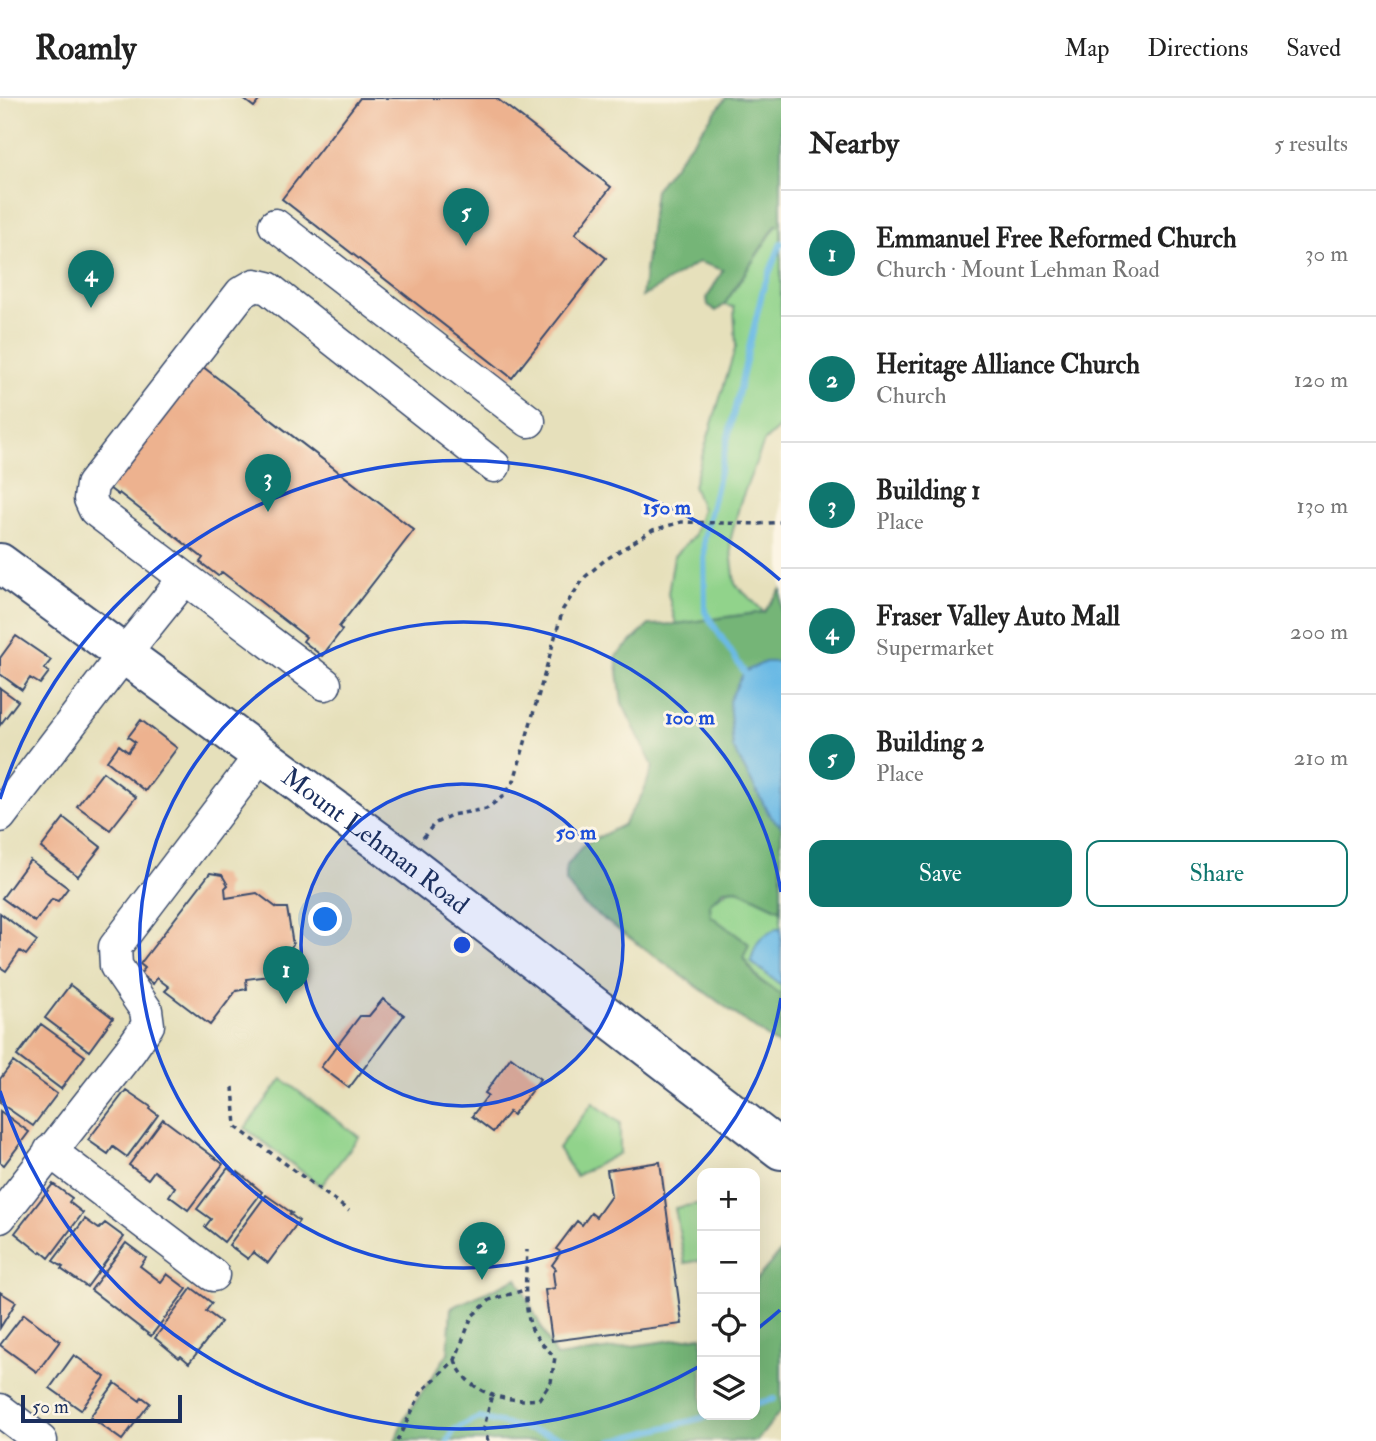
<!DOCTYPE html>
<html lang="en">
<head>
<meta charset="utf-8">
<style>
	:root { --surface:#fff; --page:#f6f6f6; --text:#222; --muted:#767676; --line:#e0e0e0; --accent:#0f766e }
	body { margin:0; font-family:"IM FELL Double Pica",serif; background:var(--page); color:var(--text) }
	.controls { position:absolute; right:21px; bottom:21px; display:grid; overflow:hidden; border-radius:14px; box-shadow:0 7px 28px #0002 }
	.controls button { width:63px; height:63px; display:grid; place-items:center; padding:0; border:0; border-bottom:2px solid var(--line); background:var(--surface); color:var(--text); font:35px sans-serif }
	.scale { position:absolute; left:21px; bottom:18px; width:161px; box-sizing:border-box; padding-left:7px; border:4px solid #1b2f5e; border-top:0; font-size:19px; line-height:24px; white-space:nowrap; color:#1b2f5e; -webkit-text-stroke:5px #fcf5e5; paint-order:stroke }
	.you { position:absolute; left:326px; top:822px; width:24px; height:24px; margin:-18px; border:5px solid #fff; border-radius:50%; background:#1a73e8; box-shadow:0 0 0 10px #1a73e833 }
	.badge { display:grid; place-items:center; width:46px; height:46px; border-radius:50%; background:var(--accent); color:#fff; font-size:23px; font-weight:700 }
	.pin { position:absolute; translate:-50% -58px; filter:drop-shadow(0 2px 4px #0008) }
	.pin::after { content:''; position:absolute; top:37px; width:24px; height:21px; background:inherit; clip-path:polygon(0 0,100% 0,50% 100%) }
	.list { margin:0; padding:0; list-style:none }
	h2 { display:flex; justify-content:space-between; align-items:center; height:91px; margin:0; padding:0 28px; font-size:30px }
	h2 small { font-size:23px; font-weight:400; color:var(--muted) }
	.list li { display:grid; grid-template-columns:46px 1fr auto; gap:21px; align-items:center; box-sizing:border-box; height:126px; padding:0 28px; border-top:2px solid var(--line) }
	.list b { display:block; font-size:26px; white-space:nowrap }
	.list p { margin:0; font-size:23px; white-space:nowrap; color:var(--muted) }
	.list em { font-size:23px; font-style:normal; color:var(--muted) }
	.actions { display:flex; gap:14px; padding:21px 28px }
	.actions a { flex:1; padding:16px 0; border:2px solid var(--accent); border-radius:14px; text-align:center; font-size:24px; color:var(--accent) }
	.actions .main { background:var(--accent); color:#fff }
	.icon { flex:none; width:38px; height:38px; fill:none; stroke:currentColor; stroke-width:2; stroke-linecap:round; stroke-linejoin:round }
	.map { position:relative; flex:none; width:781px; height:1343px; overflow:hidden }
	header { display:flex; align-items:center; gap:42px; box-sizing:border-box; height:98px; padding:0 35px; background:var(--surface); border-bottom:2px solid var(--line) }
	header strong { font-size:33px }
	nav { display:flex; gap:38px; margin-inline-start:auto; font-size:24px }
	main { display:flex }
	aside { flex:1; background:var(--surface) }
	.map>svg:first-child { display:block }
</style>
</head>
<body>
<header>
<strong>Roamly</strong>
<nav><a>Map</a><a>Directions</a><a>Saved</a></nav>
</header>
<main>
<div class="map">
<svg width="781" height="1343" viewBox="0 0 781 1343">
	<rect width="100%" height="100%" fill="#fcf5e5"/>
	<filter id="ink" filterUnits="userSpaceOnUse"><feTurbulence type="fractalNoise" baseFrequency=".0143" numOctaves="2"/><feDisplacementMap in="SourceGraphic" scale="14" xChannelSelector="R" yChannelSelector="G"/><feConvolveMatrix kernelMatrix="1 2 1 2 8 2 1 2 1" color-interpolation-filters="sRGB"/></filter>
	<filter id="wash" filterUnits="userSpaceOnUse"><feTurbulence type="fractalNoise" baseFrequency=".00686" numOctaves="4" result="noise"/><feDisplacementMap in="SourceGraphic" scale="28" xChannelSelector="R" yChannelSelector="G"/><feGaussianBlur stdDeviation="1.57" result="paint"/><feColorMatrix in="noise" values="0 0 0 0 0 0 0 0 0 0 0 0 0 0 0 0 0 1.4 0 .05"/><feComposite in="paint" operator="in"/></filter>
	<g filter="url(#wash)">
		<rect width="100%" height="100%" fill="#e6e0bb"/>
		<path fill="#91d38b" stroke="#568174" stroke-width="2" d="M777 127H781V328L764 344 740 405 730 444 735 486 764 514 676 526 668 496 674 458 694 438 702 411 693 388 736 248 734 209 724 207Z
			M737 791 781 812V830H776L751 864 781 887V897L760 882 743 860 749 846 710 818V805L729 792Z
			M282 981 359 1039 321 1088 245 1030Z
			M593 1005 620 1025V1055L576 1078 558 1050Z
			M702 1105V1162L685 1165 675 1110Z"/>
		<path fill="#74b577" stroke="#48726a" stroke-width="2" d="M726 0H781V127H776L724 207 716 213 708 207 707 200 723 172 699 164 642 199 655 92Z
			M781 491V812L737 791 724 792 710 805 711 818 749 846 743 860 759 882 781 897V949L584 807 566 784V769L583 747 623 727 643 695 653 668 622 605 616 558 649 527 676 526 764 514Z
			M781 1153V1312L757 1343H395L403 1323 448 1255 451 1210 517 1180 556 1259 702 1238V1317H755V1183Z"/>
		<path fill="#6abae5" stroke="#4274a2" stroke-width="2" d="M765 564H781V728L770 718 733 650 729 603 744 574Z
			M777 830H781V887L751 864C755 844 759 840 777 830Z"/>
		<g fill="none" stroke-linecap="round" stroke-linejoin="round">
			<path stroke="#6abae5" stroke-width="6" d="M744 574 705 514 704 441 763 191 781 145
				M755 1306 774 1301
				M448 1343 454 1332 479 1320 578 1343
				M612 1343 714 1317"/>
		</g>
		<g id="blocks">
			<path fill="#edb28f" d="M242 0H261L254 9Z
				M360 0H496L611 89 575 136 606 160 512 280 282 101Z
				M198 265 414 432 339 529 342 532 322 558 303 543 306 539 222 474 218 478 200 464 203 460 119 395 118 397 100 383Z
				M16 538 51 562 44 571 49 574 40 586 30 580 22 592 0 576V560Z
				M0 590 18 603 0 627Z
				M141 622 177 650 145 693 107 663 119 647 128 654 135 644 128 639Z
				M103 674 136 699 110 732 77 708Z
				M64 720 101 749 78 778 41 750Z
				M30 762 68 790 58 803 52 801 35 824 2 800Z
				M210 775 222 777 228 787 225 790 226 800 257 795 277 810H287L293 847 270 878 246 881 247 891 236 893 210 927 165 893 169 889 157 880 153 886 140 876 145 870 140 866Z
				M0 815 37 843 26 857 20 853 6 873 0 869Z
				M70 887 113 920 89 953 45 920Z
				M383 901 404 917 349 990 321 969 360 918H369Z
				M41 926 85 958 61 991 17 958Z
				M511 959 540 981 513 1017 509 1014 493 1034 472 1018 488 997 485 995Z
				M13 964 57 996 33 1028 0 1005V981Z
				M126 992 151 1009 150 1011 158 1017 127 1059 113 1049 108 1056 88 1042Z
				M0 1013 29 1034 4 1067 0 1064Z
				M163 1021 223 1066 188 1112 169 1098 175 1089 154 1073 148 1081 129 1067Z
				M660 1064 682 1226 552 1243 545 1192 555 1190 553 1175 556 1171 552 1167 561 1154 556 1151 577 1123 582 1127 591 1115 596 1119 611 1098 607 1072Z
				M228 1070 236 1077 238 1074 262 1094 224 1144 205 1129 211 1121 197 1111Z
				M53 1086 72 1100 69 1104 83 1115 49 1160 41 1153 40 1155 15 1135Z
				M266 1097 292 1115 290 1116 299 1123 268 1165 253 1154 248 1161 229 1147Z
				M85 1121 99 1131 105 1125 124 1139 87 1189 61 1171 63 1169 53 1163Z
				M126 1145 146 1160 140 1168 161 1184 167 1176 187 1191 151 1238 91 1192Z
				M192 1190 212 1205 206 1213 221 1224 189 1265 181 1258 179 1260 155 1240Z
				M0 1194 16 1204 0 1230Z
				M24 1216 60 1243 37 1274 0 1247Z
				M74 1257 105 1279 81 1312 50 1290Z
				M115 1285 140 1303 142 1299 150 1305 122 1342 90 1319Z"/>
		</g>
	</g>
	<g filter="url(#ink)">
		<use href="#blocks" fill-opacity="0" stroke="#394a6c" stroke-width="2"/>
		<g fill="none" stroke-linecap="round" stroke-linejoin="round">
			<g stroke="#394a6c" stroke-width="35">
				<path id="minor" d="M275 127 529 323
					M325 586 95 412 90 401 92 387 241 195 255 187 268 190 494 368
					M0 718 124 556 185 480
					M50 1053 213 1177
					M0 1119 130 953 148 927 146 912 116 868 115 849 261 657
					M0 1312 41 1343"/>
			</g>
			<g stroke="#394a6c" stroke-width="42">
				<g id="major">
					<path id="s1" d="M0 465 405 763 781 1052"/>
				</g>
			</g>
			<path stroke="#394a6c" stroke-width="3.5" stroke-dasharray="5 5" stroke-linecap="butt" d="M423 740 434 726 451 717 486 711 502 699 514 683 563 511 585 479 605 462 653 432 681 424 759 426 781 424
				M233 989 236 1029 349 1113
				M455 1262C467 1296 506 1305 539 1301L551 1284 555 1259C546 1250 536 1241 531 1229 523 1205 526 1176 527 1152
				M397 1343 422 1293 455 1262 472 1218 490 1202 525 1192
				M488 1343 484 1330 492 1296"/>
			<use href="#minor" stroke="#fff" stroke-width="32"/>
			<use href="#major" stroke="#fff" stroke-width="38"/>
		</g>
	</g>
	<circle cx="462" cy="847" r="161" fill="#1d4ed8" fill-opacity=".12"/>
	<g fill="none" stroke="#1d4ed8" stroke-width="3.5">
		<circle cx="462" cy="847" r="161"/>
		<path d="M781 900A323 323 0 1 1 781 794"/>
		<path d="M780 1212A484 484 0 0 1 757 1231M700 1268A484 484 0 0 1 0 993M0 701A484 484 0 0 1 780 482"/>
	</g>
	<g text-anchor="middle" stroke-width="6" stroke-linejoin="round" paint-order="stroke">
		<g font-size="26" fill="#1b2f5e" stroke="#fcf5e5">
			<text dy="9" stroke="none"><textPath href="#s1" startOffset="467">Mount Lehman Road</textPath></text>
		</g>
	</g>
	<circle cx="462" cy="847" r="10" fill="#1d4ed8" stroke="#fcf5e5" stroke-width="3.5"/>
	<g font-size="21" text-anchor="middle" font-weight="bold" fill="#1d4ed8" stroke="#fcf5e5" stroke-width="6" stroke-linejoin="round" paint-order="stroke">
		<text x="667" y="416">150 m</text>
		<text x="690" y="626">100 m</text>
		<text x="576" y="741">50 m</text>
	</g>
</svg>
<div class="controls">
<button>+</button>
<button>−</button>
<button><svg class="icon" aria-label="locate" viewBox="0 0 24 24"><circle cx="12" cy="12" r="6"/><path d="M12 2v4M12 18v4M2 12h4M18 12h4"/></svg></button>
<button><svg class="icon" aria-label="layers" viewBox="0 0 24 24"><path d="M12 4l9 5-9 5-9-5zM3 14l9 5 9-5"/></svg></button>
</div>
<div class="scale">50 m</div>
<div class="you"></div>
<div class="pin badge" style="left:286px;top:906px">1</div>
<div class="pin badge" style="left:482px;top:1182px">2</div>
<div class="pin badge" style="left:268px;top:414px">3</div>
<div class="pin badge" style="left:91px;top:210px">4</div>
<div class="pin badge" style="left:466px;top:148px">5</div>
</div>
<aside>
<h2>Nearby<small>5 results</small></h2>
<ul class="list">
<li><span class="badge">1</span><div><b>Emmanuel Free Reformed Church</b><p>Church · Mount Lehman Road</p></div><em>30 m</em></li>
<li><span class="badge">2</span><div><b>Heritage Alliance Church</b><p>Church</p></div><em>120 m</em></li>
<li><span class="badge">3</span><div><b>Building 1</b><p>Place</p></div><em>130 m</em></li>
<li><span class="badge">4</span><div><b>Fraser Valley Auto Mall</b><p>Supermarket</p></div><em>200 m</em></li>
<li><span class="badge">5</span><div><b>Building 2</b><p>Place</p></div><em>210 m</em></li>
</ul>
<div class="actions"><a class="main">Save</a><a>Share</a></div>
</aside>
</main>
</body>
</html>
